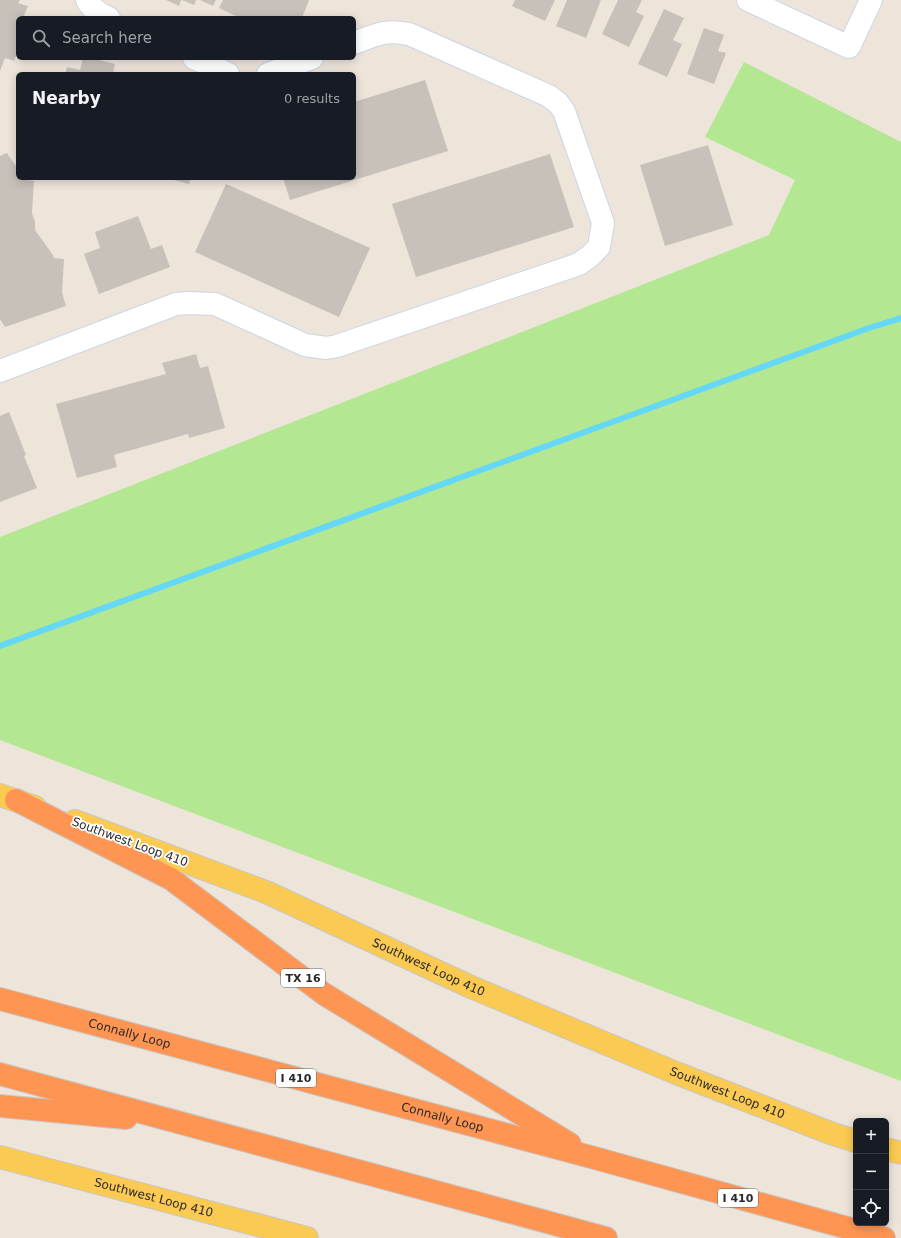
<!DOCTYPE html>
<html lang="en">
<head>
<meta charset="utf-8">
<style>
	:root { --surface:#171b24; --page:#242831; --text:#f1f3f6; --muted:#9ea1a6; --line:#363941 }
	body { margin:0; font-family:"DejaVu Sans",sans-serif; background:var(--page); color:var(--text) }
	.controls { position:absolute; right:12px; bottom:12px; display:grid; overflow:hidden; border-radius:6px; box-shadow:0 2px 10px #0003 }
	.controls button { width:36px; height:36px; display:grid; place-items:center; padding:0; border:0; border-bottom:1px solid var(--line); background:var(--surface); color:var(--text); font:20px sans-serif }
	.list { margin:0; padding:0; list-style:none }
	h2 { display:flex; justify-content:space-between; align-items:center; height:52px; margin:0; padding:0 16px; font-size:17px }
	h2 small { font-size:13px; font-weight:400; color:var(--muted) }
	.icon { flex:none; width:22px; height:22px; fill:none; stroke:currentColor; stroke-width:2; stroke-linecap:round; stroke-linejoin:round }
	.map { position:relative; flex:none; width:901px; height:1238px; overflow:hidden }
	.search { position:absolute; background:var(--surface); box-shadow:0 2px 10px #0003; left:16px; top:16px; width:340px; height:44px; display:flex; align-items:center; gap:10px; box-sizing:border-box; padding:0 14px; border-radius:6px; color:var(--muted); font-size:15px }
	.panel { position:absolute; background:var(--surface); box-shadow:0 2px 10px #0003; left:16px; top:72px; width:340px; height:108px; border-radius:6px }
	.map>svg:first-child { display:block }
</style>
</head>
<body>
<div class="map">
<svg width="901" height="1238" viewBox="0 0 901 1238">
	<rect width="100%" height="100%" fill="#ede4da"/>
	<path fill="#b3e792" d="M744 62 901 142V1081L0 740V537L769 235 795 180 705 137Z"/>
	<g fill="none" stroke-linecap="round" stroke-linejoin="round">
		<path stroke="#65d7f7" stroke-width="6" d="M0 646 869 328 901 318"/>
	</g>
	<path fill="#c8c1ba" d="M0 0H20L18 3 28 6 23 18H18V51L14 61 5 58 0 71Z
		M166 0H181L179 6Z
		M182 0H196L194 5Z
		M200 0H216L213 6Z
		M223 0H309L302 18H240L219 8Z
		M515 0H555L545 21 512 6Z
		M567 0H601L586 38 556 26Z
		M618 0H642L636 12 644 16 629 47 602 34Z
		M664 9 684 18 673 40 682 44 667 77 638 64Z
		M704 28 724 35 718 51 726 53 714 84 687 74Z
		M83 58H91L115 64 113 74H65L67 67 80 70Z
		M425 80 448 151 290 200 283 178H354V102Z
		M708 145 733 225 665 246 640 165Z
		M7 153 18 169V178H25L26 180 34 181 32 213 35 222V230L53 255 54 258 64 259 62 293 66 306 5 327 0 319V156Z
		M550 154 574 227 416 277 392 204Z
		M166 178H191L189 184Z
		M226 184 370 248 339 317 195 252Z
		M138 216 151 249 162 245 170 267 99 294 84 254 100 248 95 232Z
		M196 354 200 368 208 366 225 428 189 438 188 434 114 455 117 467 77 478 56 404 166 374 162 363Z
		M9 412 26 455 24 456 37 488 0 502V416Z"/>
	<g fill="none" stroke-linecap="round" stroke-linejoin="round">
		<g stroke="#cfd4e3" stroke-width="24">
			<path id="minor" d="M87 0C91 9 100 14 109 18
				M748 0 849 47 871 0
				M194 58 228 74
				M268 74 312 58
				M0 371 176 304 188 303 215 304 305 345 326 348 337 346 579 264 590 256 599 247 603 223 564 111 558 103 549 96 409 34C384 29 376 35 354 43"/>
		</g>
		<g stroke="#c7c7c7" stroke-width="24">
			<g id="major">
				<path d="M0 795 35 807"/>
				<path id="s1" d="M75 821 266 892 471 987 676 1073 833 1134 856 1141"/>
				<path d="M886 1149 901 1153"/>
				<path id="s2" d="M0 1157 307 1238"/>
			</g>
		</g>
		<g stroke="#c7c7c7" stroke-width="24">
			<g id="highway">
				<path d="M16 800 171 879 324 994 570 1144"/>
				<path id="s3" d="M0 999 591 1157 884 1238"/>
				<path d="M0 1074 606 1238"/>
				<path d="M0 1106 126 1118"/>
			</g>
		</g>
		<use href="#minor" stroke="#fff" stroke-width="22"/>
		<use href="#major" stroke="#faca52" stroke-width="22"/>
		<use href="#highway" stroke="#ff9553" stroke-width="22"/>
	</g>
	<g text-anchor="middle" stroke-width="3.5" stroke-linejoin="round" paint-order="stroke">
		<g fill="#fff" stroke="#696969" stroke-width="1">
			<rect x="281" y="969" width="44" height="18" rx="3"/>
			<rect x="276" y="1069" width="40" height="18" rx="3"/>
			<rect x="718" y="1189" width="40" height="18" rx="3"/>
		</g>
		<g font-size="11" font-weight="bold" fill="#292929">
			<text x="303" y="982">TX 16</text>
			<text x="296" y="1082">I 410</text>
			<text x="738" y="1202">I 410</text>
		</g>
		<g font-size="12" fill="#292929" stroke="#fff">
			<text transform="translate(130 842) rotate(20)" y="4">Southwest Loop 410</text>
			<text dy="4" stroke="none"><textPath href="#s1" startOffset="383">Southwest Loop 410</textPath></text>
			<text dy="4" stroke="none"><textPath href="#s3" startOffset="134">Connally Loop</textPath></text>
			<text dy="4" stroke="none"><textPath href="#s1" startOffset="707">Southwest Loop 410</textPath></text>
			<text dy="4" stroke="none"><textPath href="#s3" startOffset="458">Connally Loop</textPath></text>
			<text dy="4" stroke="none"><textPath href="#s2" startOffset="159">Southwest Loop 410</textPath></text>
		</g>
	</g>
</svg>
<div class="controls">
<button>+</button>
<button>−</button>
<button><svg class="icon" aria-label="locate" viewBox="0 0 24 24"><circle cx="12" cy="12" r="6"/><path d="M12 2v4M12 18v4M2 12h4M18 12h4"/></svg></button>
</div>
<div class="search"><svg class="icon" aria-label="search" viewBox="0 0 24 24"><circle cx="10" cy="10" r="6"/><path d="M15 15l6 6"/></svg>Search here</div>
<section class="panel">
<h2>Nearby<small>0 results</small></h2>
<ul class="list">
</ul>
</section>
</div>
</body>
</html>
